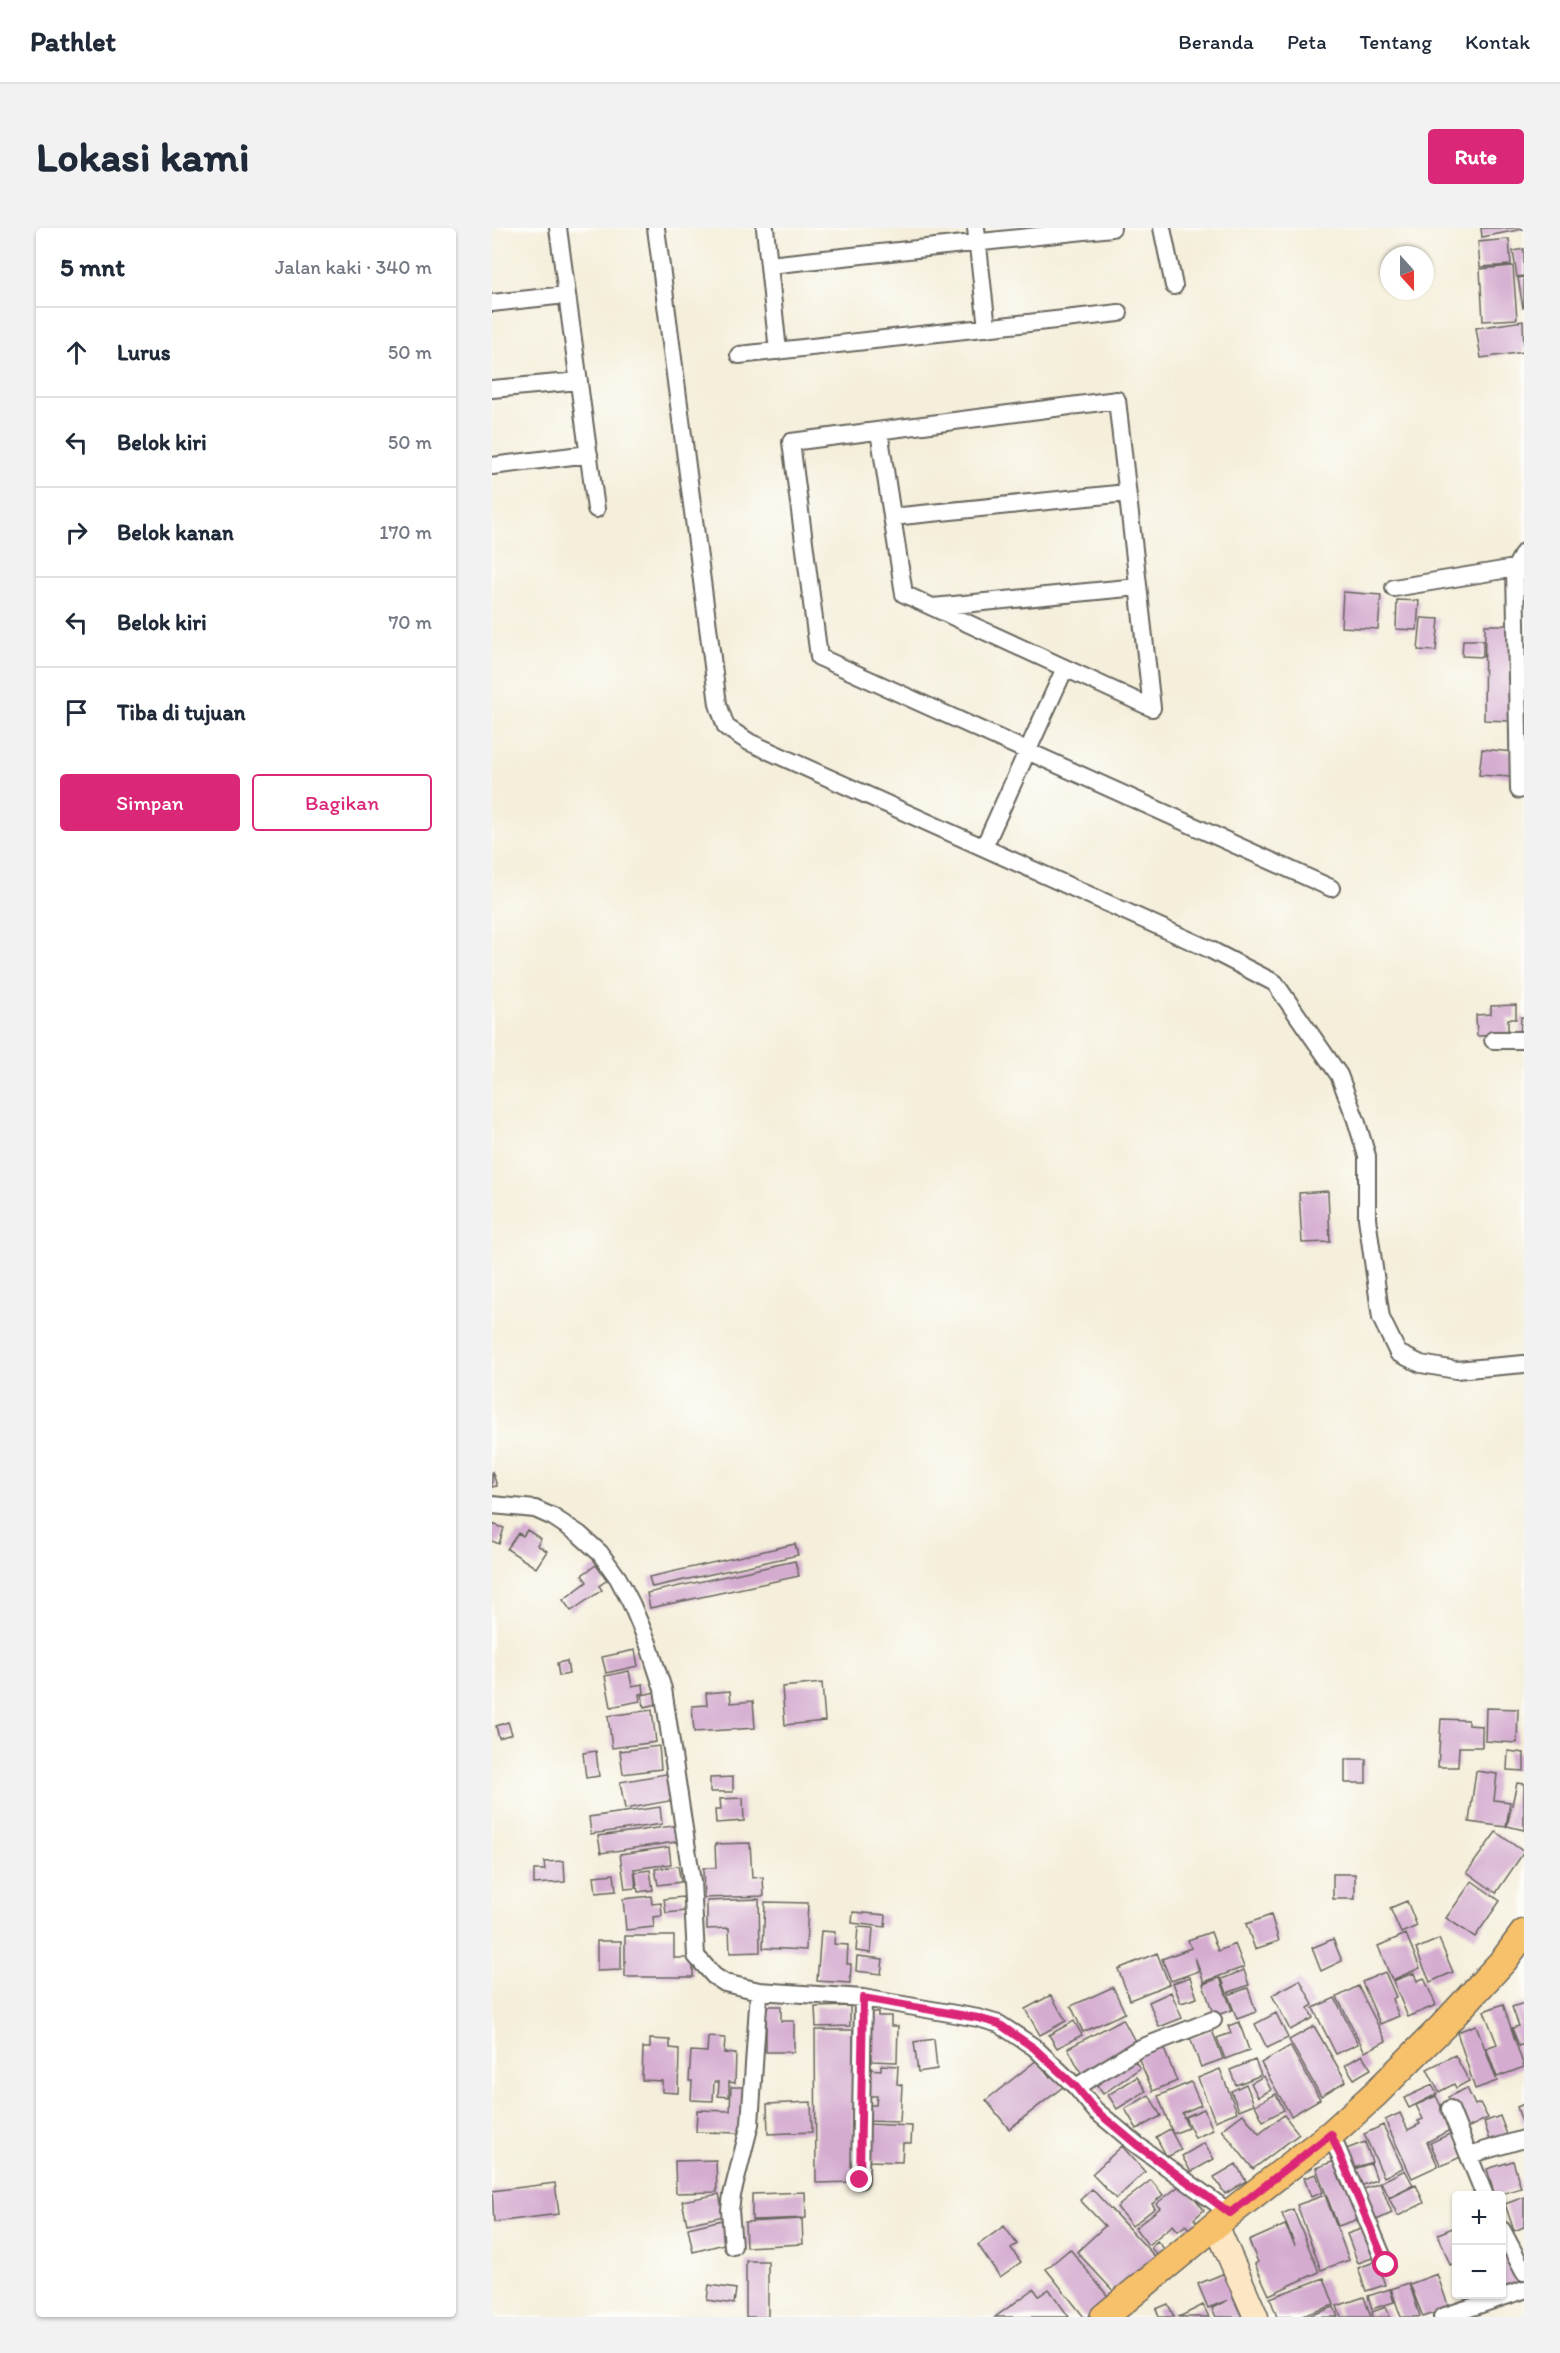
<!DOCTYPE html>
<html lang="id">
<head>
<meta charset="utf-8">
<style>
	:root { --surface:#fff; --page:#f2f2f3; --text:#1f2937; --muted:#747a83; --line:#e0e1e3; --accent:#db2777 }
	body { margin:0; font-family:Itim,sans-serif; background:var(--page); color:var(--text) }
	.controls { position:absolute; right:18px; bottom:18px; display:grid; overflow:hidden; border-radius:6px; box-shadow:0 2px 4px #0004 }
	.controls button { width:54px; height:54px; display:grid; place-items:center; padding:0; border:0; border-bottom:2px solid var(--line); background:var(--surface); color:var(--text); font:30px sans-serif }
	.compass { position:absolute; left:888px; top:18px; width:54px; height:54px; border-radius:50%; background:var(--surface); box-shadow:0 2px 4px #0004; rotate:159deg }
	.stop { position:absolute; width:18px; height:18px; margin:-14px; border:4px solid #db2777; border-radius:50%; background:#fff }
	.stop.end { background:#db2777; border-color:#fff; box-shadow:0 2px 6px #0008 }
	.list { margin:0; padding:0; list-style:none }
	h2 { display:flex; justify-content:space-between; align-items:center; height:78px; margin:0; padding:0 24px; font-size:26px }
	h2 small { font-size:20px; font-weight:400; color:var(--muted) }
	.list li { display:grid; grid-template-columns:39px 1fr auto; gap:18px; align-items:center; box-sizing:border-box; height:90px; padding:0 24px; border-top:2px solid var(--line) }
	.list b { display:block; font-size:22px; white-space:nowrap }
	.list em { font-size:20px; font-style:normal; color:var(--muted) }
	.actions { display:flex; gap:12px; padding:18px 24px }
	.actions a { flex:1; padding:14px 0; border:2px solid var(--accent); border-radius:6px; text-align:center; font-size:21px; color:var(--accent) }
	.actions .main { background:var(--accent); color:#fff }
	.icon { flex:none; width:33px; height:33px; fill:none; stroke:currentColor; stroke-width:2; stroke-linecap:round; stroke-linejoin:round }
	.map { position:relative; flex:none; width:1032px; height:2089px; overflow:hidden; border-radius:6px }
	header { display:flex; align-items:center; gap:36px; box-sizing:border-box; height:84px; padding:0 30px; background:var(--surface); border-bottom:2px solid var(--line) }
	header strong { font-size:28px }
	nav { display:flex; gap:33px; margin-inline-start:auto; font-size:21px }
	.intro { display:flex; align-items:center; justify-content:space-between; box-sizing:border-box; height:144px; padding:0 36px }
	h1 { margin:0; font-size:42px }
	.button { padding:15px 27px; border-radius:6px; background:var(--accent); color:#fff; font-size:21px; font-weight:700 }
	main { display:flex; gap:36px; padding:0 36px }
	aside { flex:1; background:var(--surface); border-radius:6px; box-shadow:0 2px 4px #0004 }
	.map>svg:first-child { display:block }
</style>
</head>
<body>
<header>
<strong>Pathlet</strong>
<nav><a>Beranda</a><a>Peta</a><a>Tentang</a><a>Kontak</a></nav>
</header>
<div class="intro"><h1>Lokasi kami</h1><a class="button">Rute</a></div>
<main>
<aside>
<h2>5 mnt<small>Jalan kaki · 340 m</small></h2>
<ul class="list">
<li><svg class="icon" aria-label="ahead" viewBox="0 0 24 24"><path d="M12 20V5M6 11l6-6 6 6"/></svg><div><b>Lurus</b></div><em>50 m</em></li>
<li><svg class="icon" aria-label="left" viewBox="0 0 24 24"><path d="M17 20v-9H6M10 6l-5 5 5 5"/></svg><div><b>Belok kiri</b></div><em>50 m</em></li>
<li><svg class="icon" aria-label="right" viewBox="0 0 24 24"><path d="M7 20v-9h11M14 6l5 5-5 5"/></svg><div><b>Belok kanan</b></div><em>170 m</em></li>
<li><svg class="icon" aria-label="left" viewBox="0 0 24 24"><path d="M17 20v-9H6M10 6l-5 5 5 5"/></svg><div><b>Belok kiri</b></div><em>70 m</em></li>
<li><svg class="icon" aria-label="arrive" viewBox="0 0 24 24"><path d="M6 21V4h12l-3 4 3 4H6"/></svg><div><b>Tiba di tujuan</b></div></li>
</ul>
<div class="actions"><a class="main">Simpan</a><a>Bagikan</a></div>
</aside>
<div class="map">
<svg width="1032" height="2089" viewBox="0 0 1032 2089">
	<rect width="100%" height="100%" fill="#fdfcf7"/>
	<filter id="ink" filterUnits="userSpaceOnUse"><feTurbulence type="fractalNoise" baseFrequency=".0167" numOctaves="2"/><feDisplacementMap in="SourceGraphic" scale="12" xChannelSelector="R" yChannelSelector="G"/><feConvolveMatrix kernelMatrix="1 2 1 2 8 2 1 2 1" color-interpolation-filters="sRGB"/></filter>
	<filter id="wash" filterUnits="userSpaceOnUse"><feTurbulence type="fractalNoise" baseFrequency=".008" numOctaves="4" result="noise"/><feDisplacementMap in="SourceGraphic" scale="24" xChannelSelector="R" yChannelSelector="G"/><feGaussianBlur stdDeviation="1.35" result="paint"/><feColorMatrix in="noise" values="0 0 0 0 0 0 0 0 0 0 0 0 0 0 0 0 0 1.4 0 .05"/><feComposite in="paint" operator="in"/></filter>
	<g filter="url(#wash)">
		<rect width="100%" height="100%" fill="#f4eeda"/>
		<g id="blocks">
			<path fill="#d4acd0" d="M989 0H1032V1L990 9Z
				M1017 11 1019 37 988 39 986 14Z
				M1032 21V48L1025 49 1021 23Z
				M1021 38 1025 91 991 93 988 41Z
				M1032 49V79L1031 80 1026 50Z
				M1031 93 1032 124 989 130 984 100Z
				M851 364 889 367 886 401 849 399Z
				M905 372 927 373 925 402 904 401Z
				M929 390 947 391 944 423 926 422Z
				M993 397H1019L1018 493 992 492Z
				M971 412H991V429L970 428Z
				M990 521 1021 524 1019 549 987 547Z
				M1024 777V791H1016V807L985 808 984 787 999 786V778Z
				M1029 789H1032V810H1028Z
				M836 963 838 1014 810 1015 807 965Z
				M0 1243 5 1258 0 1259Z
				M0 1296 12 1300 7 1316 0 1313Z
				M35 1302 49 1311 45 1317 55 1323 44 1340 15 1321 26 1305 31 1308Z
				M303 1316 306 1327 160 1359 157 1349Z
				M303 1333 307 1348 158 1380 155 1365Z
				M104 1337 115 1352 107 1358 110 1362 79 1383 71 1372 95 1354 90 1347Z
				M143 1422 146 1438 114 1445 110 1429Z
				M75 1433 77 1446 67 1448 65 1435Z
				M137 1443 140 1458 151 1456 152 1465 147 1466 148 1473 119 1479 113 1448Z
				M330 1455 333 1493 293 1497 290 1459Z
				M168 1463 170 1475 152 1479 150 1467Z
				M238 1463 239 1475 261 1473 263 1500 202 1504 200 1478 215 1477 214 1465Z
				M994 1480 1026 1481 1025 1515 993 1513Z
				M160 1482 164 1514 120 1520 116 1488Z
				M949 1491 976 1492V1497L990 1498V1519H967L966 1539H946Z
				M16 1494 20 1506 7 1510 4 1498Z
				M167 1518 169 1541 131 1546 128 1523Z
				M104 1523 107 1548 94 1550 91 1525Z
				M1016 1523 1032 1525V1543L1015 1542Z
				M853 1531H874V1555H853Z
				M984 1543 1005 1546 1002 1572 1018 1574 1014 1599 977 1594Z
				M179 1545 183 1572 133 1581 128 1554Z
				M241 1549V1564H218V1550Z
				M1025 1555 1032 1556V1602L1015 1598Z
				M251 1570 252 1593 224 1595 223 1582H229L228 1571Z
				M168 1579 170 1596 99 1606 97 1589Z
				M188 1597 190 1613 109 1625 106 1608Z
				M1004 1604 1032 1624 1004 1665 975 1644Z
				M258 1615 260 1650 271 1649 272 1668 212 1670 211 1640H224L223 1616Z
				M177 1619 179 1636 142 1641 144 1660 133 1661 128 1626Z
				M72 1633 73 1654 42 1656V1642H53L52 1634Z
				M186 1638 189 1654 166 1657 163 1641Z
				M158 1642 161 1662 146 1664 143 1644Z
				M122 1646 124 1663 104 1665 102 1648Z
				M841 1646H863V1671H841Z
				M980 1653 1008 1673 983 1709 954 1690Z
				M159 1668 160 1676 169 1675 170 1688 161 1689 162 1699 134 1702 131 1671Z
				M191 1669 193 1683 174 1685 172 1671Z
				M267 1671 268 1724 238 1725 237 1700 215 1701V1673Z
				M915 1673 925 1698 909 1705 898 1680Z
				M273 1674 316 1675 314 1722 271 1720Z
				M361 1684 394 1687 393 1699 360 1695Z
				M779 1687 787 1713 763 1721 754 1696Z
				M366 1699 381 1700 379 1725 364 1723Z
				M329 1703 343 1704 342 1716 356 1717 355 1736H359L358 1755 325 1753Z
				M719 1704 726 1723 743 1716 752 1739 712 1754 703 1729 707 1743 679 1753 670 1731 699 1720 696 1712Z
				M914 1706 928 1740 900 1752 886 1718Z
				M133 1708H182V1730H201V1749H133Z
				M841 1711 850 1733 829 1743 820 1720Z
				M947 1711 961 1744 938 1754 924 1721Z
				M105 1713H129V1742L105 1743Z
				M665 1725 677 1756 638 1772 626 1741Z
				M365 1728 391 1731 389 1746 364 1743Z
				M752 1742 757 1757 735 1765 730 1751Z
				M893 1744 904 1769 900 1771 907 1788 888 1796 870 1754Z
				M922 1745 925 1753 932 1750 944 1777 916 1789 901 1753Z
				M698 1749 705 1770 689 1775 681 1755Z
				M728 1750 740 1782 722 1788 711 1756Z
				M808 1752 821 1777 816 1780 821 1790 798 1802 780 1767Z
				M866 1758 894 1813 873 1824 845 1769Z
				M621 1759 633 1785 591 1804 579 1778Z
				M756 1760 764 1784 745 1791 736 1767Z
				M679 1764 690 1790 667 1799 657 1774Z
				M559 1767 574 1793 548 1807 533 1781Z
				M843 1770 866 1816 844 1826 821 1780Z
				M1032 1775V1816L1027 1818 1020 1800 1027 1798 1020 1779Z
				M1011 1776 1032 1839 1005 1849 994 1820 1005 1816 992 1783Z
				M274 1778H289V1793H302V1824H274Z
				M358 1778V1798L324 1799 323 1779Z
				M372 1784H386V1788H399V1798H406L405 1834 380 1833V1826H371Z
				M784 1785 796 1810 775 1820 763 1796Z
				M631 1791 646 1819 590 1847 576 1820Z
				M582 1793 590 1807 565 1820 557 1807Z
				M747 1794 757 1822 733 1831 725 1810 739 1805 736 1798Z
				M984 1797 1005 1853 983 1861 965 1804Z
				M822 1798 854 1853 829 1868 797 1812Z
				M323 1802H361L362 1954 324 1955Z
				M720 1802 731 1831 709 1839 698 1810Z
				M216 1809 233 1810 232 1825 244 1826 243 1855 237 1854V1869L226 1868 227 1854H222L221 1873 199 1872 200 1853H197L199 1823 215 1824Z
				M158 1811 178 1812V1820L187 1821 186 1865 170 1864V1853L150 1852 151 1820H158Z
				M442 1811 445 1841 426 1844 422 1814Z
				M670 1816 685 1853 661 1863 645 1827Z
				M798 1818 828 1871 799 1888 769 1835Z
				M638 1827 648 1840 611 1866 602 1853Z
				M870 1827 879 1841 862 1851 853 1837Z
				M963 1827 977 1853 964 1860 962 1856 947 1864 935 1841Z
				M545 1832 558 1849 563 1846 572 1858 517 1901 494 1872Z
				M763 1832 769 1847 744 1857 738 1842Z
				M389 1837 406 1838 405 1856 410 1857 408 1894 375 1893 376 1877H384L385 1868H375L376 1841 389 1842Z
				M728 1841 745 1884 723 1893 706 1850Z
				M772 1848 779 1862 766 1869 759 1855Z
				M645 1849 654 1863 625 1881 616 1867Z
				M699 1854 709 1877 690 1885 696 1900 681 1906 666 1868Z
				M754 1856 762 1876 747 1882 739 1863Z
				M940 1857 945 1866 917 1880 912 1870Z
				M239 1859H253L252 1905 204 1904 205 1882 238 1883Z
				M975 1860 983 1877 988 1875 996 1890 971 1902 956 1869Z
				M784 1866 792 1882 771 1893 763 1877Z
				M657 1867 669 1888 645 1901 633 1881Z
				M944 1868 960 1901 935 1914 946 1938 920 1950 893 1892 908 1885 916 1902 928 1896 926 1893 931 1891 924 1877Z
				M319 1874 320 1904 276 1906 275 1876Z
				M1032 1876V1900L1025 1879Z
				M712 1881 721 1902 703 1910 693 1889Z
				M751 1886 767 1906 792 1887 807 1906 761 1941 730 1902Z
				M1008 1888 1017 1912 1000 1918 992 1894Z
				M375 1896 420 1898 419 1915H411L410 1934 374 1933Z
				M891 1897 911 1940 892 1949 872 1906Z
				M678 1901 689 1922 675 1929 664 1909Z
				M962 1904 973 1927 949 1938 938 1915Z
				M873 1914 880 1934 856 1942 849 1923Z
				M712 1915 722 1931 699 1944 690 1928Z
				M630 1918 653 1944 624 1971 600 1946Z
				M848 1931 870 1990 846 1998 824 1940Z
				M224 1932 225 1964 184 1965 183 1933Z
				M1021 1933 1029 1960 1003 1968 995 1941Z
				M879 1935 885 1952 863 1960 857 1943Z
				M744 1936 754 1953 733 1966 722 1949Z
				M913 1942 921 1957 897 1969 889 1954Z
				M824 1946 831 1964 819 1969 812 1950Z
				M659 1952 671 1967 660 1976 663 1980 640 1998 625 1979Z
				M63 1955 67 1986 2 1994 0 1963Z
				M691 1955 712 1982 702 1991 710 2000 701 2007 694 1997 686 2003 681 1997 656 2017 643 2000 668 1980 664 1976Z
				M888 1955 900 1985 880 1994 867 1963Z
				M924 1957 932 1975 906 1988 897 1970Z
				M600 1961 668 2034 624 2066 585 2024 613 1998 588 1972Z
				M313 1964 314 1990 260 1992V1966Z
				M227 1966 232 1988 195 1996 190 1973Z
				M833 1967 857 2032 829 2042 805 1977Z
				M1032 1969V1999L1022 2003 1013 1976Z
				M801 1981 827 2044 777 2067 763 2036 766 2034 757 2013 793 1997 803 2017 790 1986Z
				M310 1991 311 2016 254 2019 253 1994Z
				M230 1992 236 2015 201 2024 196 2000Z
				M512 1998 525 2016 519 2020 529 2034 508 2049 486 2017Z
				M875 1999 886 2028 866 2035 855 2006Z
				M963 1999 964 2034 958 2037 946 2006Z
				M665 2013 677 2026 670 2032 659 2020Z
				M1014 2015 1029 2057 1010 2065V2016Z
				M578 2021 618 2071 595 2089H592L554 2041Z
				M254 2033H276V2089H254Z
				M885 2033 893 2057 874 2063 866 2040Z
				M733 2045 743 2069 741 2070 750 2089H724L720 2080 736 2072 716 2080 706 2056Z
				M945 2046 957 2080 931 2089 918 2056Z
				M832 2050 842 2077 807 2089H785L778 2070Z
				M917 2055 928 2088 926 2089H909L899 2061Z
				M217 2057 244 2061 242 2076 215 2072Z
				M542 2061 547 2068 557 2061 577 2089H503Z
				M898 2061 902 2074 880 2081 876 2068Z
				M872 2069 879 2089H849L845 2078Z
				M676 2076 682 2089H667L664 2081Z
				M711 2077 717 2089H686L691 2087Z
				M842 2079 846 2089H814Z
				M894 2079 898 2089H881L880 2084Z"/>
		</g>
	</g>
	<g filter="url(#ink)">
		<use href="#blocks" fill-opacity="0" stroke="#68665e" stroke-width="1.5"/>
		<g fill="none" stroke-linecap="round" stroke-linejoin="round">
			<g stroke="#68665e" stroke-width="20">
				<path id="street" d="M66 0 104 281
					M164 0 226 476 234 499 257 514 717 721 783 755 847 847 864 892 875 928V990L889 1090 906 1125 929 1136 964 1142 1032 1136
					M273 0 286 123
					M484 0 495 100
					M670 0 682 58
					M277 37 620 0
					M0 75 74 67
					M247 127 627 85
					M0 161 87 153
					M387 203 412 366 660 480
					M0 238 97 226
					M400 289 635 265
					M902 360 1023 340
					M441 379 646 359
					M660 480 625 172 299 214 327 429 839 660
					M1027 562 1023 340 1032 324
					M492 619 573 440
					M1001 812H1032
					M0 1277 43 1281 61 1289 87 1306 108 1325 126 1350 139 1375 156 1415 171 1461 200 1654 204 1728 222 1748 233 1755 267 1763 371 1770 486 1790 507 1796 542 1819 584 1859 603 1882 645 1917 738 1985
					M584 1859 646 1821 721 1792
					M958 1881 993 1968
					M839 1906 894 2037
					M977 1927 1032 1911
					M368 1952 371 1770
					M1010 2002 1032 2044
					M241 2018 238 1982 240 1967 258 1896 267 1763
					M950 2089 1032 2062"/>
			</g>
			<g stroke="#68665e" stroke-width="27">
				<path id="secondary" d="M724 1997 764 2089"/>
			</g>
			<g stroke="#68665e" stroke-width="30">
				<path id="primary" d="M612 2089 738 1985 839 1906 883 1866 951 1798 1012 1732 1032 1705"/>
			</g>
			<use href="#street" stroke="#fff" stroke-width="16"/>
			<use href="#secondary" stroke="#fce6c4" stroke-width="24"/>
			<use href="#primary" stroke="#f7c06b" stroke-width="27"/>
		</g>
	</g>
	<g fill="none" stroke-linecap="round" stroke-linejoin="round" filter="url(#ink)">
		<path stroke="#db2777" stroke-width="8" d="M368 1952 371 1770 486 1790 507 1796 542 1820 584 1859 603 1882 645 1917 738 1985 839 1906 894 2037"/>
	</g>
</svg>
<div class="controls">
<button>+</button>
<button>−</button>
</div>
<svg class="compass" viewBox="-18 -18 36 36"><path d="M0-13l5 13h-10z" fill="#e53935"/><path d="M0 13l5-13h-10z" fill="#747a83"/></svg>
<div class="stop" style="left:894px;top:2037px"></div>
<div class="stop end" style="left:368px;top:1952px"></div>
</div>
</main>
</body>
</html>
